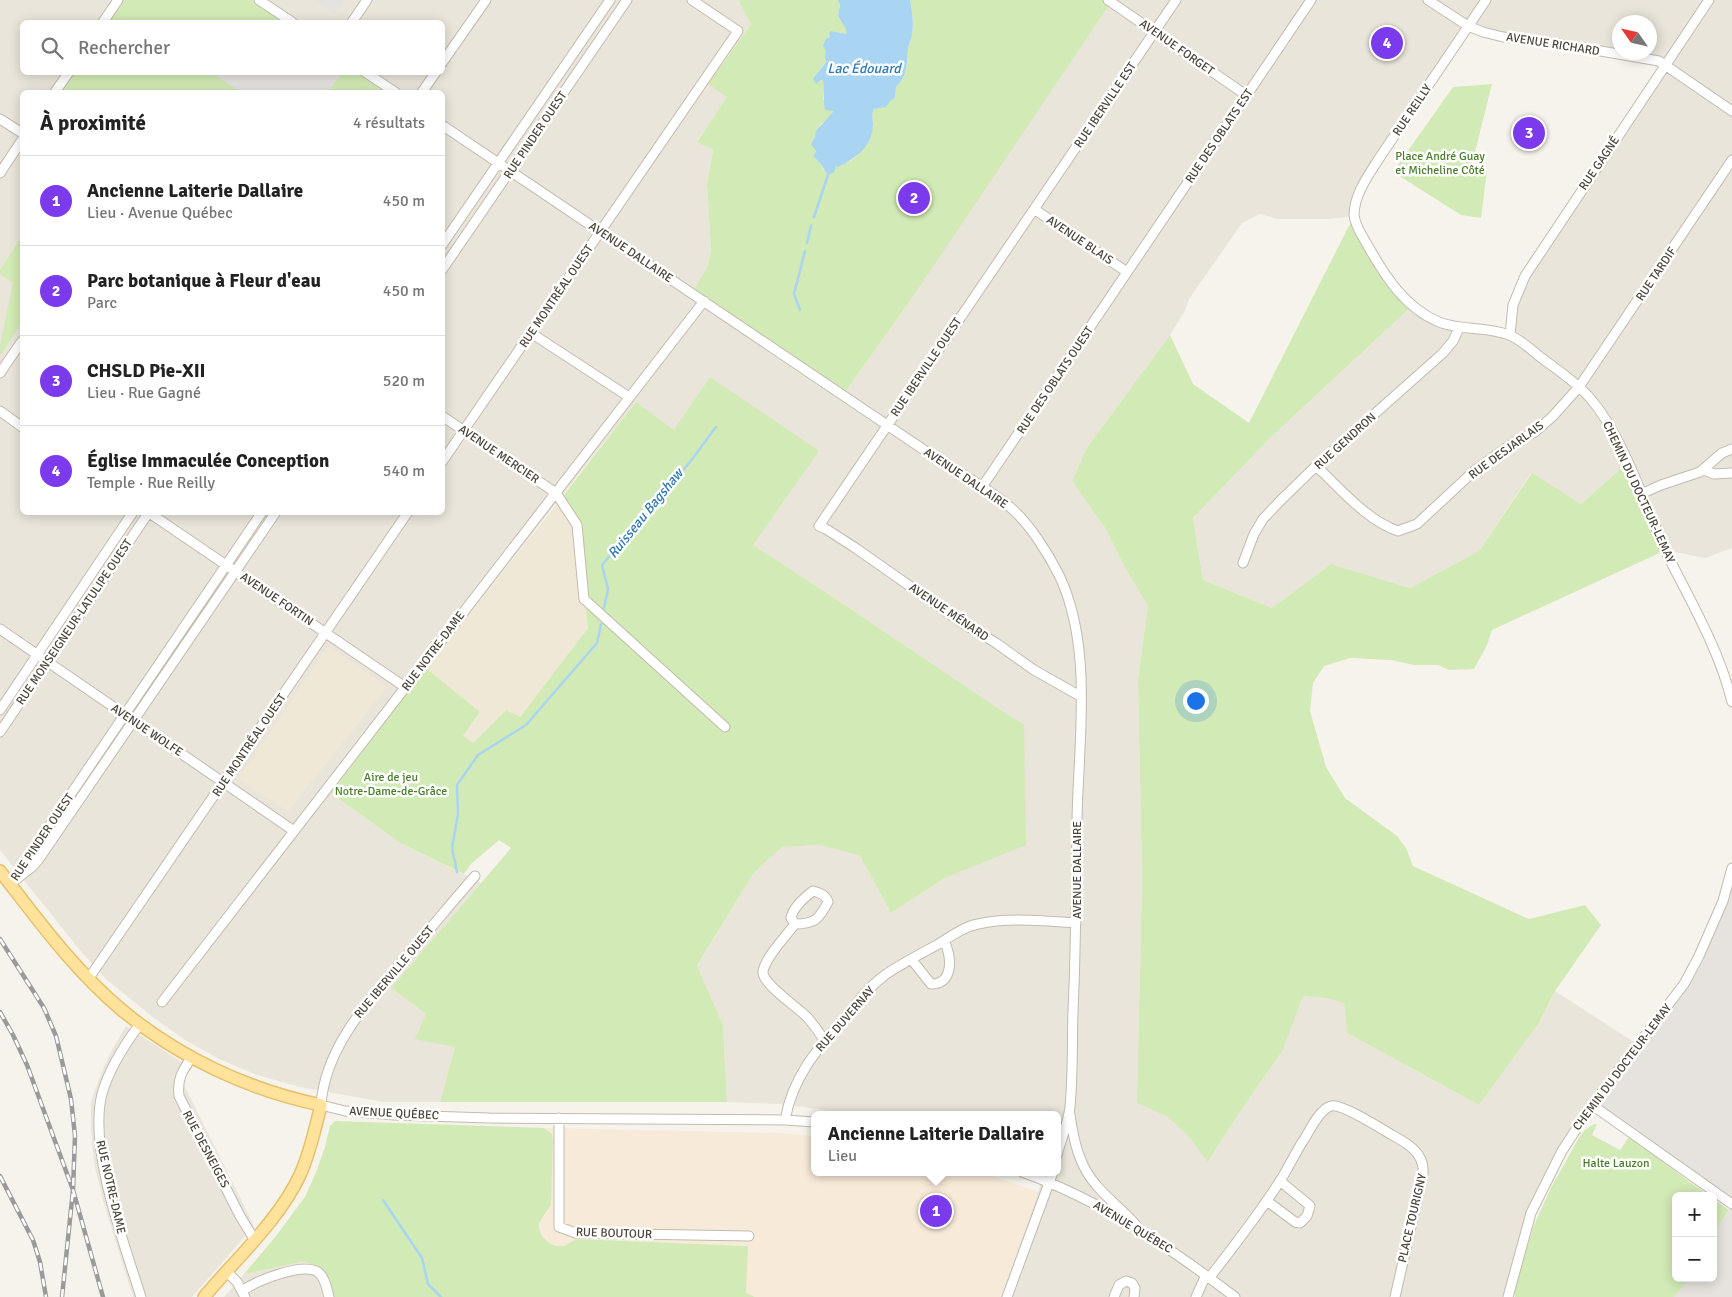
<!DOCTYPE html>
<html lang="fr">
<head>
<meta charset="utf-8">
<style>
	:root { --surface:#fff; --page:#f2f2f2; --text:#222; --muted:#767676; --line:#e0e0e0; --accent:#7c3aed }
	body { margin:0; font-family:Signika,sans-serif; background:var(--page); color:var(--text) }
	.controls { position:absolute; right:15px; bottom:15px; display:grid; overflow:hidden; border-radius:8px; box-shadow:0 2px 12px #0003 }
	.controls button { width:45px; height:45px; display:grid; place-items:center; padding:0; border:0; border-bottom:1px solid var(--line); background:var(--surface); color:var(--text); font:25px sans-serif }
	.compass { position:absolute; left:1612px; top:15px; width:45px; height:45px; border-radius:50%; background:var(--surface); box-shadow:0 2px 12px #0003; rotate:304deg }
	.you { position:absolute; left:1195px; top:700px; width:18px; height:18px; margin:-12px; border:4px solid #fff; border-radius:50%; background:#1a73e8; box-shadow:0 0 0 8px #1a73e833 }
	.badge { display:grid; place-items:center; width:32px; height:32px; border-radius:50%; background:var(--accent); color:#fff; font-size:16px; font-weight:700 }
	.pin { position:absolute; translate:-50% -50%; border:2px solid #fff; box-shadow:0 1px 5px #0006 }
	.popup { position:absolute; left:811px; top:1111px; width:250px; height:65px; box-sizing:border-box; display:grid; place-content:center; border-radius:8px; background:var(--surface); filter:drop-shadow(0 1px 4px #0005); font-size:16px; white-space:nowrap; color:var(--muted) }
	.popup b { font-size:19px; color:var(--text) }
	.popup::after { content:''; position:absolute; left:50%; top:100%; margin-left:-10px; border:10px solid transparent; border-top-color:var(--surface) }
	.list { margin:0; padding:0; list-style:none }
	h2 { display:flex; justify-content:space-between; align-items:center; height:65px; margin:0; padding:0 20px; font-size:21px }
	h2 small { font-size:16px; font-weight:400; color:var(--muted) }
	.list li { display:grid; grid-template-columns:32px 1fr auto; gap:15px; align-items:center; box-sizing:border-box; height:90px; padding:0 20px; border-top:1px solid var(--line) }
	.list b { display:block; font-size:19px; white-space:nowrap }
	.list p { margin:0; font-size:16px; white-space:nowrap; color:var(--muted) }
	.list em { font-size:16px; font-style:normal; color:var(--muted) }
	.icon { flex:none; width:28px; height:28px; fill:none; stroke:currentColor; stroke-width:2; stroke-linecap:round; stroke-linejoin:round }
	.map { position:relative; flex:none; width:1732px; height:1297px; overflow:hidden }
	.search { position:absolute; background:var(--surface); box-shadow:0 2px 12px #0003; left:20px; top:20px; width:425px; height:55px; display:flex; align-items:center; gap:12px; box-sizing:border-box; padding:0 18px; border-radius:8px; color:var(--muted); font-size:19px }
	.panel { position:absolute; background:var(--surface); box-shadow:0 2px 12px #0003; left:20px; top:90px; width:425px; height:425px; border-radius:8px }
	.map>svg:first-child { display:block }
</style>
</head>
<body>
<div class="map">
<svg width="1732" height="1297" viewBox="0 0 1732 1297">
	<rect width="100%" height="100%" fill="#f6f3ec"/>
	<path fill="#eae5da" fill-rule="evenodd" d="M0 0H121L105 22H22V72L70 73 56 92H22V512H442V92H389L359 73 442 72V22H285L252 0H738L751 24 709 83 728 97 697 141 713 150 707 185 711 250 708 266 693 293 843 395 912 298 1108 0H1732V548L1705 558 1666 550 1627 463 1581 504 1531 473 1479 551 1410 588 1331 564 1272 608 1203 580 1193 518 1270 438 1412 306 1438 322 1510 335 1525 276 1665 65 1468 26 1364 183 1354 216 1329 219H1277L1260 214 1242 223 1189 299 1184 312 1170 335 1086 449 1072 481 1105 528 1126 570 1148 606 1138 678 1142 880 1137 1103 1168 1117 1189 1137 1209 1161 1237 1116 1283 1050 1303 996 1326 998 1344 1003 1347 1033 1479 1105 1539 1023 1555 991 1637 1044 1592 1105 1531 1213 1508 1297H1001L1038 1192 1044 1172H1057V1115H862L780 1104 727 1102 723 1025 697 967 753 874 782 847 820 845 860 856 891 913 945 878 979 863 1024 725 1011 717 830 595 753 545 674 431 636 402 426 668 331 793 400 843 481 883 391 988 426 1014 455 1047 440 1102H384L300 1087 257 1075 219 1059 185 1040 154 1018 107 980 83 954 0 850ZM1620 22H1650V52H1620Z
		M126 1026 192 1069 184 1077 183 1083 254 1226 192 1297H133L103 1201 94 1163 91 1132V1102L102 1071 112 1050Z
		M301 1262 319 1266 329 1277 334 1297H224L244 1274Z"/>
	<path fill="#f7ead8" d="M544 1128 778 1133 815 1136V1172H981L1038 1192 1001 1297H755L746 1293 747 1246 576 1239 564 1246H556L549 1243 542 1236 539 1228V1223L548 1211 549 1131Z"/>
	<path fill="#e6e2dd" d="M1732 868V1204L1592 1105 1694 967Z
		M1732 1206V1297H1674L1690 1278H1713V1234Z"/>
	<path fill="#efe8d6" d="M560 500 577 525 588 628 519 718 506 710 473 743 463 736 480 712 426 668Z
		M328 646 387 687 288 811 239 779Z"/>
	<path fill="#d2eab5" d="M121 0H252L285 22H105Z
		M738 0H838L840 4 838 16 846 29V34L831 31 825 57 826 61 818 72 819 81 823 80 825 88 823 99 835 111 828 119 821 124 812 144 816 151 813 156 820 163 824 170 834 169 836 165C854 165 872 143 873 125 874 120 870 113 874 109 878 104 889 101 895 98L896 87C908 76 906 65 908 51 908 45 911 41 912 35 914 24 912 11 910 0H1108L1111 2 912 298 843 395 692 293 708 266 711 250 707 185 713 150 697 142 727 97 708 84 751 24Z
		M70 72 359 73 389 92H56Z
		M1492 84 1472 164 1487 170 1481 218 1461 215 1393 172 1453 87Z
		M1354 216 1359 230 1412 306 1270 438 1193 518 1203 580 1272 608 1331 564 1410 588 1479 551 1532 473 1581 504 1627 463 1666 550 1492 630 1487 645 1474 669 1449 670 1438 665H1414L1391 660 1350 658 1324 666 1313 683 1310 711 1326 767 1345 798 1397 836 1406 848 1413 866 1529 919 1585 905 1601 925 1555 991 1539 1023 1479 1105 1347 1033 1344 1003 1326 998 1303 996 1283 1050 1237 1116 1208 1162 1189 1137 1168 1117 1137 1103 1142 880 1138 678 1148 606 1126 570 1105 528 1072 481 1086 449 1170 335 1193 384 1249 423Z
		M22 236V322L0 356V346L13 283 0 274V270Z
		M710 377 819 451 753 545 830 595 1011 717 1024 724 1026 845 945 878 891 913 860 856 820 845 782 847 753 874 697 966 723 1025 727 1102H440L455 1047 415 1039 426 1014 391 988 511 848 499 840 471 864 464 874 400 843 331 793 426 668 480 712 463 736 473 743 506 710 520 717 588 628 577 525 560 500 636 402 674 430Z
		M335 1121 544 1128 552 1134 553 1142 551 1205 539 1223V1228L542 1236 549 1243 556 1246H564L576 1239 748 1246 746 1293 755 1297H334C329 1276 325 1265 301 1262L244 1274 276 1236 305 1197 317 1170 325 1147 330 1126Z
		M1594 1124H1597L1592 1135 1620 1150 1629 1137 1709 1196H1676V1278H1690L1674 1297H1515L1514 1291 1534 1225 1552 1186 1580 1136 1585 1130Z
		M1713 1199 1729 1210 1713 1234Z"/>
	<path fill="#e5e3e0" d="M315 0H344L335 14Z
		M212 73 342 72V73L328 92H241Z"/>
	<path fill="#a9d4f2" d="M838 0H910C912 11 914 24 912 35 911 41 908 45 908 51 906 65 908 76 896 87L895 98 890 101 886 107 874 109C871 114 873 118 873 124 873 146 856 158 838 167L836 166 834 172 828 175 820 163 813 156 816 151 811 144 815 137 816 131 834 111 825 110C823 100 825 90 823 80L819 81 816 84 813 79 826 62 825 57 826 51 823 46 826 39 830 37 829 33 831 31 846 34V29L838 16 840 5Z"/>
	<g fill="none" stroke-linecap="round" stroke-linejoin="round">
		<path stroke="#a9d4f2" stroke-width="2.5" d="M814 217 828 175
			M807 243 811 226
			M800 310 794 294 805 251
			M604 608 608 589 602 565 690 462 716 427
			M457 872 452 848 458 814 457 785 478 755 526 725 597 643 601 624
			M383 1200 422 1258 428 1284 441 1297"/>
		<g stroke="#c2bbae" stroke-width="11">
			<path id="minor" d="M259 0 292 22
				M1108 0 1246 95
				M1428 0 1468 26 1483 32 1503 37 1560 44 1659 61 1732 111
				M1486 0 1380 157C1370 173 1354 194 1354 215 1355 226 1363 237 1368 246 1385 276 1405 308 1439 322 1461 331 1486 326 1509 335 1522 340 1532 351 1543 359 1559 371 1576 382 1590 398 1623 436 1644 503 1665 550 1689 599 1719 648 1732 702
				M103 22 118 0
				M352 22 367 0
				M442 63 486 0
				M365 72 395 92
				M55 92 69 72
				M422 92 436 72
				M0 119 22 133
				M442 125 930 454C956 471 985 486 1010 507 1029 523 1048 553 1059 575 1094 648 1078 744 1077 822 1076 885 1076 948 1073 1011 1072 1043 1073 1075 1070 1107 1068 1123 1061 1140 1057 1155
				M0 173 22 140
				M1034 209 1127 272
				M442 245 610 0
				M442 270 627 0
				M531 333 629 397
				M1510 335 1513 305 1525 276 1709 0
				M0 373 22 341
				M0 411 22 427
				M442 416 556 493 577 525 584 599 725 727
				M442 462 738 31 692 0
				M1316 466C1340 488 1366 520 1398 531L1417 524 1474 471 1516 441 1535 432 1553 416 1579 387 1732 160
				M1704 470 1714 474 1732 473
				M982 487 1311 0
				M1641 494 1661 485 1700 472 1722 453 1732 449
				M148 512 405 687
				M1243 563 1254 534 1263 519 1279 502 1316 466 1443 353 1453 341 1459 328
				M0 629 294 831
				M1080 696 1034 670 996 643 964 624 854 547 826 529 819 526 1176 0
				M0 710 133 512
				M0 732 149 512
				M20 873 35 847 262 512
				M475 876C453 901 432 927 410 952 373 996 325 1045 321 1105L345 1111 395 1115 489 1118 785 1120 815 1122
				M10 884 32 867 39 859 276 512
				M813 891C820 893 826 895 828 902 819 919 815 924 795 924L791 918C793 907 805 897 813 891Z
				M795 924C786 936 764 959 763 972 762 984 799 1008 808 1018 814 1025 819 1032 824 1040
				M912 960 931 984C954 985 952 955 944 941
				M89 978 408 512
				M162 1002 704 301
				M140 1024C125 1044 109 1069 102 1094 88 1149 124 1243 141 1297
				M192 1057C182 1071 177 1079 179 1096L240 1216 254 1239
				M1592 1105 1732 1204
				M1070 1115C1074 1142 1079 1166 1097 1186 1109 1200 1124 1211 1136 1225
				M559 1118V1227L576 1233 749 1236
				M785 1120C793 1075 819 1047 848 1014 859 1000 870 986 885 975 901 964 920 954 937 945 950 937 963 927 978 924 1010 917 1044 921 1076 923
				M1022 1172C1101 1200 1169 1247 1235 1297
				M1267 1201 1295 1222 1300 1223 1307 1216 1310 1206 1308 1204 1280 1181
				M226 1271 237 1282 245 1297
				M1210 1277C1234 1246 1259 1214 1280 1181 1289 1167 1296 1151 1305 1138 1311 1128 1320 1109 1331 1106 1341 1103 1382 1129 1392 1135 1409 1144 1425 1154 1423 1174L1395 1297
				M242 1291C256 1281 302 1262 318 1272 325 1277 327 1289 329 1297
				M1007 1297 1053 1172
				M1114 1297 1119 1285 1126 1281 1132 1283 1135 1288 1134 1297
				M1196 1297 1206 1275
				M1508 1297 1531 1213 1562 1151 1592 1105 1684 984 1699 956 1723 901 1732 868"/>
		</g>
		<g stroke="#e6c16a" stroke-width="14">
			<path id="major" d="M0 871C38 920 75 971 123 1011 180 1058 249 1090 321 1105 315 1129 310 1153 300 1175 279 1220 236 1259 204 1297"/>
		</g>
		<use href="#minor" stroke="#fff" stroke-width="9"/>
		<use href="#major" stroke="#ffe39c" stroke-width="11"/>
		<g stroke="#9a9a9a" stroke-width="4.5">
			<path id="rail" d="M0 939 44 1008 56 1036 71 1099 75 1136 73 1190 62 1297
				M0 1012 13 1035 27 1065 73 1190 103 1297
				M0 1176 33 1240 40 1262 46 1297"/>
		</g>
		<use href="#rail" stroke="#fff" stroke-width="2.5" stroke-dasharray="8" stroke-linecap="butt"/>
	</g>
	<g text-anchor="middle" stroke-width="5" stroke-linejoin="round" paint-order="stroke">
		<g font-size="12" fill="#4b4439" stroke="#fff">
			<text transform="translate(1553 44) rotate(9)" y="4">AVENUE RICHARD</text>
			<text transform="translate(1177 47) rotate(35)" y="4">AVENUE FORGET</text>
			<text transform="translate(1105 105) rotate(-56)" y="4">RUE IBERVILLE EST</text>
			<text transform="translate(1412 110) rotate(-56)" y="4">RUE REILLY</text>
			<text transform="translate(535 135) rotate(-56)" y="4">RUE PINDER OUEST</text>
			<text transform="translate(1219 136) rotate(-56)" y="4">RUE DES OBLATS EST</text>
			<text transform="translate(1599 163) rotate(-56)" y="4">RUE GAGNÉ</text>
			<text transform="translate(1080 240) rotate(34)" y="4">AVENUE BLAIS</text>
			<text transform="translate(631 252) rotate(34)" y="4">AVENUE DALLAIRE</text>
			<text transform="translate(1656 274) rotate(-56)" y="4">RUE TARDIF</text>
			<text transform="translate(556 296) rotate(-56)" y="4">RUE MONTRÉAL OUEST</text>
			<text transform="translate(926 367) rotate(-56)" y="4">RUE IBERVILLE OUEST</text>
			<text transform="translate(1055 380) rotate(-56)" y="4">RUE DES OBLATS OUEST</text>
			<text transform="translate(1345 441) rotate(-42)" y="4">RUE GENDRON</text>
			<text transform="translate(1506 450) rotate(-36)" y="4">RUE DESJARLAIS</text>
			<text transform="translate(499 454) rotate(34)" y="4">AVENUE MERCIER</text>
			<text transform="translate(966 478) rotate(34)" y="4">AVENUE DALLAIRE</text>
			<text transform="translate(1639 492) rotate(65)" y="4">CHEMIN DU DOCTEUR-LEMAY</text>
			<text transform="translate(277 599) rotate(34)" y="4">AVENUE FORTIN</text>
			<text transform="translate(949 612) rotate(34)" y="4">AVENUE MÉNARD</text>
			<text transform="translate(74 622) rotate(-56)" y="4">RUE MONSEIGNEUR-LATULIPE OUEST</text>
			<text transform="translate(433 651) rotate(-53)" y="4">RUE NOTRE-DAME</text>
			<text transform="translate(147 730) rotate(34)" y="4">AVENUE WOLFE</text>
			<text transform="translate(249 745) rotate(-56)" y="4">RUE MONTRÉAL OUEST</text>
			<text transform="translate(42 837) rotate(-56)" y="4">RUE PINDER OUEST</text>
			<text transform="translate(1077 870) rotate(-90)" y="4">AVENUE DALLAIRE</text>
			<text transform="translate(394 972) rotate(-50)" y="4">RUE IBERVILLE OUEST</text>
			<text transform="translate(845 1019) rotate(-49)" y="4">RUE DUVERNAY</text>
			<text transform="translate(1622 1067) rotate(-53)" y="4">CHEMIN DU DOCTEUR-LEMAY</text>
			<text transform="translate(394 1113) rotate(3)" y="4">AVENUE QUÉBEC</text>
			<text transform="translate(206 1149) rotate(62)" y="4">RUE DESNEIGES</text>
			<text transform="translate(111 1187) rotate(77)" y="4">RUE NOTRE-DAME</text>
			<text transform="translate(1412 1218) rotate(-77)" y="4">PLACE TOURIGNY</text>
			<text transform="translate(1133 1227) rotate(31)" y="4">AVENUE QUÉBEC</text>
			<text transform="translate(614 1233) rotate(2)" y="4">RUE BOUTOUR</text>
		</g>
		<g font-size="12" fill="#4a7f2a" stroke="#fff">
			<text x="1440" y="160">Place André Guay<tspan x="1440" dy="14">et Micheline Côté</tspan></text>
			<text x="391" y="781">Aire de jeu<tspan x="391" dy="14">Notre-Dame-de-Grâce</tspan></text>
			<text x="1616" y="1167">Halte Lauzon</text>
		</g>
		<g font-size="14" font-style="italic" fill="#2e7ab2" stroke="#fff">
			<text x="864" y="73">Lac Édouard</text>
			<text transform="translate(645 513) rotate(-51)" y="5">Ruisseau Bagshaw</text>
		</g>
	</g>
</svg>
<div class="controls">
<button>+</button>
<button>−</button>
</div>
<svg class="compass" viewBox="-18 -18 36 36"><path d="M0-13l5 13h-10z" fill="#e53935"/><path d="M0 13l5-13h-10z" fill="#767676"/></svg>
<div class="you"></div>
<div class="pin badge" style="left:936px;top:1211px">1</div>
<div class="popup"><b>Ancienne Laiterie Dallaire</b>Lieu</div>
<div class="pin badge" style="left:914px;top:198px">2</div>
<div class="pin badge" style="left:1529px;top:133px">3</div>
<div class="pin badge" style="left:1387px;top:43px">4</div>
<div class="search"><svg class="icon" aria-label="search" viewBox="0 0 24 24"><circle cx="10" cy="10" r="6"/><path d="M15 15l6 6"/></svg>Rechercher</div>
<section class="panel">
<h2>À proximité<small>4 résultats</small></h2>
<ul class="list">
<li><span class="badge">1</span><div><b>Ancienne Laiterie Dallaire</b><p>Lieu · Avenue Québec</p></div><em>450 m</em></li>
<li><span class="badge">2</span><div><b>Parc botanique à Fleur d'eau</b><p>Parc</p></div><em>450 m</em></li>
<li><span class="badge">3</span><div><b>CHSLD Pie-XII</b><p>Lieu · Rue Gagné</p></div><em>520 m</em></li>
<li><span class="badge">4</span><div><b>Église Immaculée Conception</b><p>Temple · Rue Reilly</p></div><em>540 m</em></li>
</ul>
</section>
</div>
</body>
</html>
